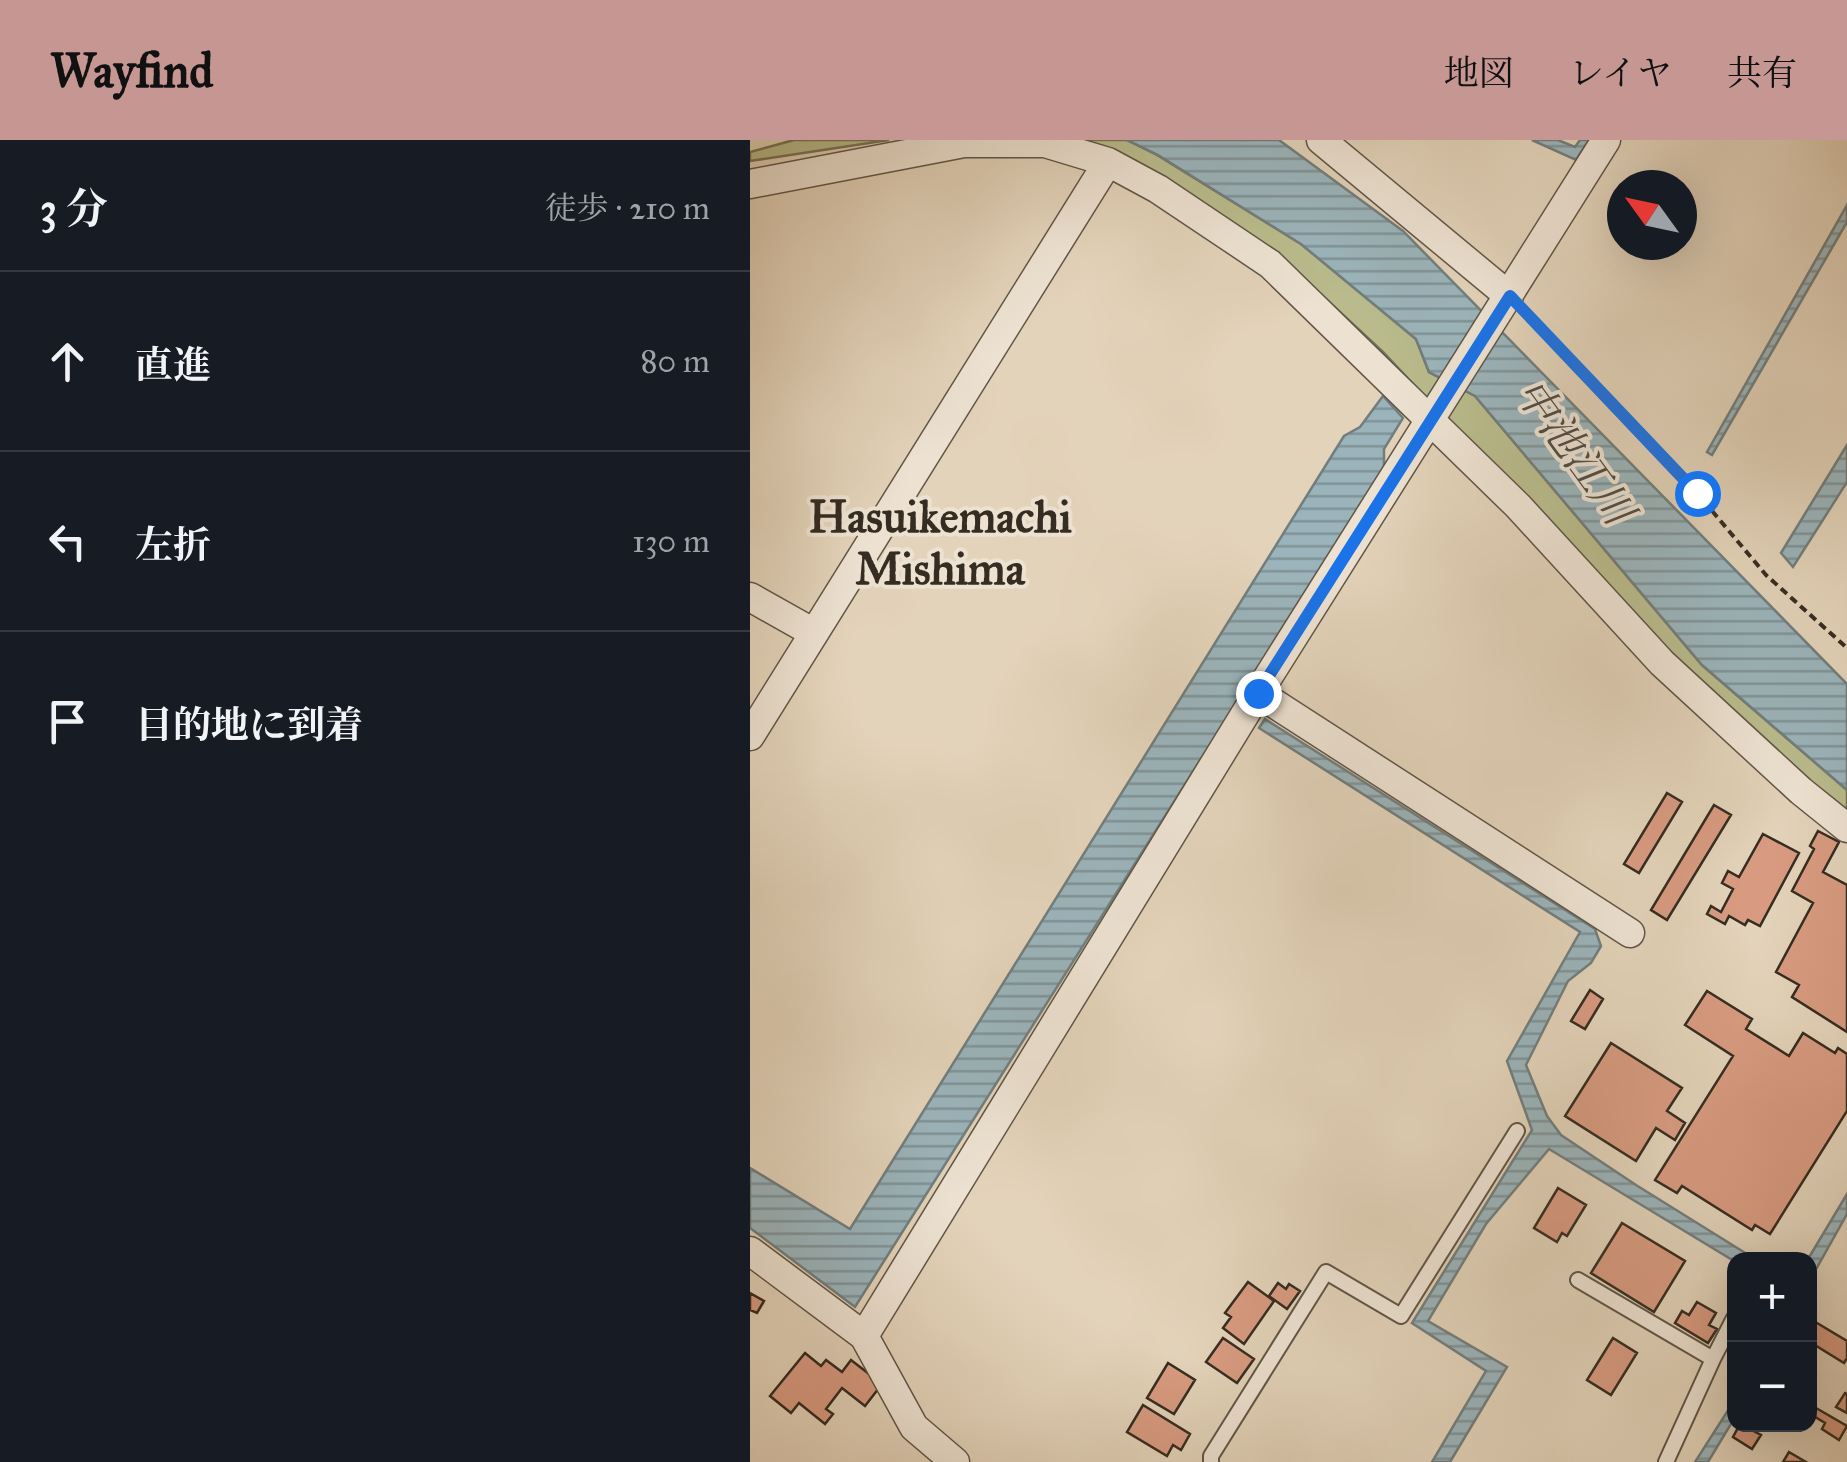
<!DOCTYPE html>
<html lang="ja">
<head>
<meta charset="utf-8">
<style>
	:root { --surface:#171b24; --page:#20242c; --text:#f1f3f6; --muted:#9ea1a6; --line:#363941; --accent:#c59692 }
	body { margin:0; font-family:"IM FELL Great Primer","Noto Serif JP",serif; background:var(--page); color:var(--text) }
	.controls { position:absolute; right:30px; bottom:30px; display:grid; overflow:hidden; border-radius:20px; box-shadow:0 10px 40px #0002 }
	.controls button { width:90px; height:90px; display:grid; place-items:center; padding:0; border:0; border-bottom:2px solid var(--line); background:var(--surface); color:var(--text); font:50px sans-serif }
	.compass { position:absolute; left:857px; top:30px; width:90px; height:90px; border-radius:50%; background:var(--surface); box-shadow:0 10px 40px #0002; rotate:303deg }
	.stop { position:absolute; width:30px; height:30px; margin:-22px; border:8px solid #1a73e8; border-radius:50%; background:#fff }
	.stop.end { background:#1a73e8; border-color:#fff; box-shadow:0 2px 10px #0008 }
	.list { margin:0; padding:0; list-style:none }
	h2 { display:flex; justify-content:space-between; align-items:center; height:130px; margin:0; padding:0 40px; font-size:42px }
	h2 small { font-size:32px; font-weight:400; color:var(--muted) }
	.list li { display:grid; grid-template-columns:65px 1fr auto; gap:30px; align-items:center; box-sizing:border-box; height:180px; padding:0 40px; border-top:2px solid var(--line) }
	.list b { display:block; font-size:38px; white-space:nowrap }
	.list em { font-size:32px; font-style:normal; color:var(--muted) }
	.icon { flex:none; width:55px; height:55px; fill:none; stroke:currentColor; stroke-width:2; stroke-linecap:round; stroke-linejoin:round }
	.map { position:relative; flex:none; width:1097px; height:1322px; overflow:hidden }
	header { display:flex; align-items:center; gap:60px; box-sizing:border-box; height:140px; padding:0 50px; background:var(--accent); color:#111 }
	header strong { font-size:48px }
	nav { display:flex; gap:55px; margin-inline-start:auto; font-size:35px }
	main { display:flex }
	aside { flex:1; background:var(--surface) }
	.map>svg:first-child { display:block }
</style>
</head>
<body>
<header>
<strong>Wayfind</strong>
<nav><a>地図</a><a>レイヤ</a><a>共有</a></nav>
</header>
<main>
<aside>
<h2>3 分<small>徒歩 · 210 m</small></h2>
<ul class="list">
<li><svg class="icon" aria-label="ahead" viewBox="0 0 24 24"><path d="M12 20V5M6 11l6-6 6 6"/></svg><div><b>直進</b></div><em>80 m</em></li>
<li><svg class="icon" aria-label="left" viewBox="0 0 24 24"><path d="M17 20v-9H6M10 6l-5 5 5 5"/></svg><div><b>左折</b></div><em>130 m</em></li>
<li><svg class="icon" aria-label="arrive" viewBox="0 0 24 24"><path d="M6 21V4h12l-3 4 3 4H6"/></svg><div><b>目的地に到着</b></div></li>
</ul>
</aside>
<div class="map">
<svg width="1097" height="1322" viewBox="0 0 1097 1322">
	<defs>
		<pattern id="water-rules" width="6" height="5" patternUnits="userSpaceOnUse" patternTransform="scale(2.5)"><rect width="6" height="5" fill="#9bb4bb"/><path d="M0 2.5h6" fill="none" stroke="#7f9398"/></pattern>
	</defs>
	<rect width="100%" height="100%" fill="#e3d3ba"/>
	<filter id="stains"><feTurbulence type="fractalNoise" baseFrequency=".002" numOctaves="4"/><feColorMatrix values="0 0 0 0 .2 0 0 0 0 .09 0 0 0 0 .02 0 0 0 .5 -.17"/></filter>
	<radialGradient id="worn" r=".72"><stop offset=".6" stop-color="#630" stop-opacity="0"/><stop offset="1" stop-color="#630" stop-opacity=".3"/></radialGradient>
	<path fill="#b9bb8c" stroke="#777457" stroke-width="2.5" d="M44 0H139L0 21V12Z
		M319 0H377L407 15 551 104 666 199 679 232 725 256 952 525 1097 650V677L912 509 633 212 522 109 386 21Z"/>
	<path fill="url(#water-rules)" stroke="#727e7e" stroke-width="2.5" d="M377 0H529L653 91 1097 544V650L952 525 725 256 679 232 666 199 551 104 408 15Z
		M782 0H808L825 7 830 0H839L826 20Z
		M1097 65V82L962 315 957 312Z
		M633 256 653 278 634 309V329L105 1167 0 1088V1028L100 1089 594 296 610 287Z
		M1097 305V342L1043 427 1031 413Z
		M515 579 845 789 851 806 841 823 818 841 776 925 797 976 811 995 886 1045 1005 1119 984 1121 799 1009 736 1084 678 1181 757 1227 700 1322H682L736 1231 662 1183 782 990 757 921 830 792 509 588Z
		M1097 1054V1074L1060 1140V1120L1058 1119Z
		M984 1261V1279L958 1322H945Z"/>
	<path fill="#d89b81" stroke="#352c22" stroke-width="2.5" d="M917 653 932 662 889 733 874 724Z
		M964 665 981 675 917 780 901 770Z
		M1068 691 1089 702 1073 732 1097 745V892L1042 857 1049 845 1026 832 1063 763 1042 751 1064 709 1060 706Z
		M1013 694 1049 713 1010 786 998 780 995 785 979 776 975 784 957 774 961 766 971 772 983 749 972 743 978 731 989 737Z
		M840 850 853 859 835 889 821 881Z
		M957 851 1002 879 996 889 1039 916 1053 893 1085 913 1088 908 1097 914V971L1020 1094 1005 1085 1002 1090 932 1046 927 1053 905 1040 983 916 935 885Z
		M861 903 932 948 917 971 935 983 925 1000 906 988 886 1021 815 976Z
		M808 1048 836 1065 817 1096 812 1093 807 1102 784 1088Z
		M872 1083 935 1121 904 1172 841 1133Z
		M498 1142 524 1161 494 1204 473 1188 481 1177 475 1173Z
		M528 1143 536 1149 539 1144 550 1151 537 1169 519 1156Z
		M0 1153 14 1161 7 1173 0 1170Z
		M947 1162 966 1173 959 1185 967 1189 958 1203 925 1183 932 1171 939 1175Z
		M1062 1180 1097 1201V1218L1094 1223 1060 1202V1184Z
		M473 1198 504 1219 487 1243 456 1222Z
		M863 1198 887 1213 861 1255 837 1240Z
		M55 1213 71 1226 76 1220 92 1232 101 1220 132 1244 115 1266 92 1248 76 1269 83 1274 75 1284 49 1263 41 1273 20 1256Z
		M418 1223 445 1240 424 1274 397 1258Z
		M1095 1253 1097 1254V1273L1086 1267Z
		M393 1265 440 1294 431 1310 423 1305 417 1316 377 1292Z
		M1066 1268 1097 1286 1089 1300 1072 1289 1075 1283 1062 1275Z
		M990 1284 1011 1295 1002 1309 983 1297Z
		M1039 1312 1056 1322H1033Z"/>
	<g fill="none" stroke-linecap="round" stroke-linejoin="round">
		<g stroke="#605648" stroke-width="18">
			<path id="lane" d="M828 1140 963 1219
				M461 1322V1316L576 1132 651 1176 767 991
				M916 1322 963 1219 984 1178"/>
		</g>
		<g stroke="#605648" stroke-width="31">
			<path id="street" d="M571 0 759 156
				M0 44 214 3H295L358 22 408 49 520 124 768 366 912 523 1051 651 1097 688
				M0 457 64 493
				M508 553 880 793
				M0 596 358 22
				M0 1111 114 1196 164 1287 205 1322
				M114 1196 508 553 856 0"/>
		</g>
		<path stroke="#352c22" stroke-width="4" stroke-dasharray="8 5" stroke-linecap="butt" d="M775 172 947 353 1016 435 1097 508"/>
		<use href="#lane" stroke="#ede2d2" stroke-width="14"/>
		<use href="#street" stroke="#ede2d2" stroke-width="28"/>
	</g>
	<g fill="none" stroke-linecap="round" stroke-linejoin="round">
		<path stroke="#1a73e8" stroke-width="12" d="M508 553 760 156 947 353"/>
	</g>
	<g text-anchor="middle" stroke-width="8" stroke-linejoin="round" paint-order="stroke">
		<g font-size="42" font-style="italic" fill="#4e4e48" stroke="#ede2d2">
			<text transform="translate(825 311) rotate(54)" y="15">中池江川</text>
		</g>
		<g font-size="45" font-weight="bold" fill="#352c22" stroke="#ede2d2">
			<text x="190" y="392">Hasuikemachi<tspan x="190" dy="52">Mishima</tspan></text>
		</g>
	</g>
	<rect width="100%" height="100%" filter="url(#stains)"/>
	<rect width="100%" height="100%" fill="url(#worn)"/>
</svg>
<div class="controls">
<button>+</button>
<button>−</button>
</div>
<svg class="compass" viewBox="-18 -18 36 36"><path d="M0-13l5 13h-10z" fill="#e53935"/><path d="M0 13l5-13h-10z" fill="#9ea1a6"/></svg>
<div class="stop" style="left:947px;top:353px"></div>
<div class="stop end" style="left:508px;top:553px"></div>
</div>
</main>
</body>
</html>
